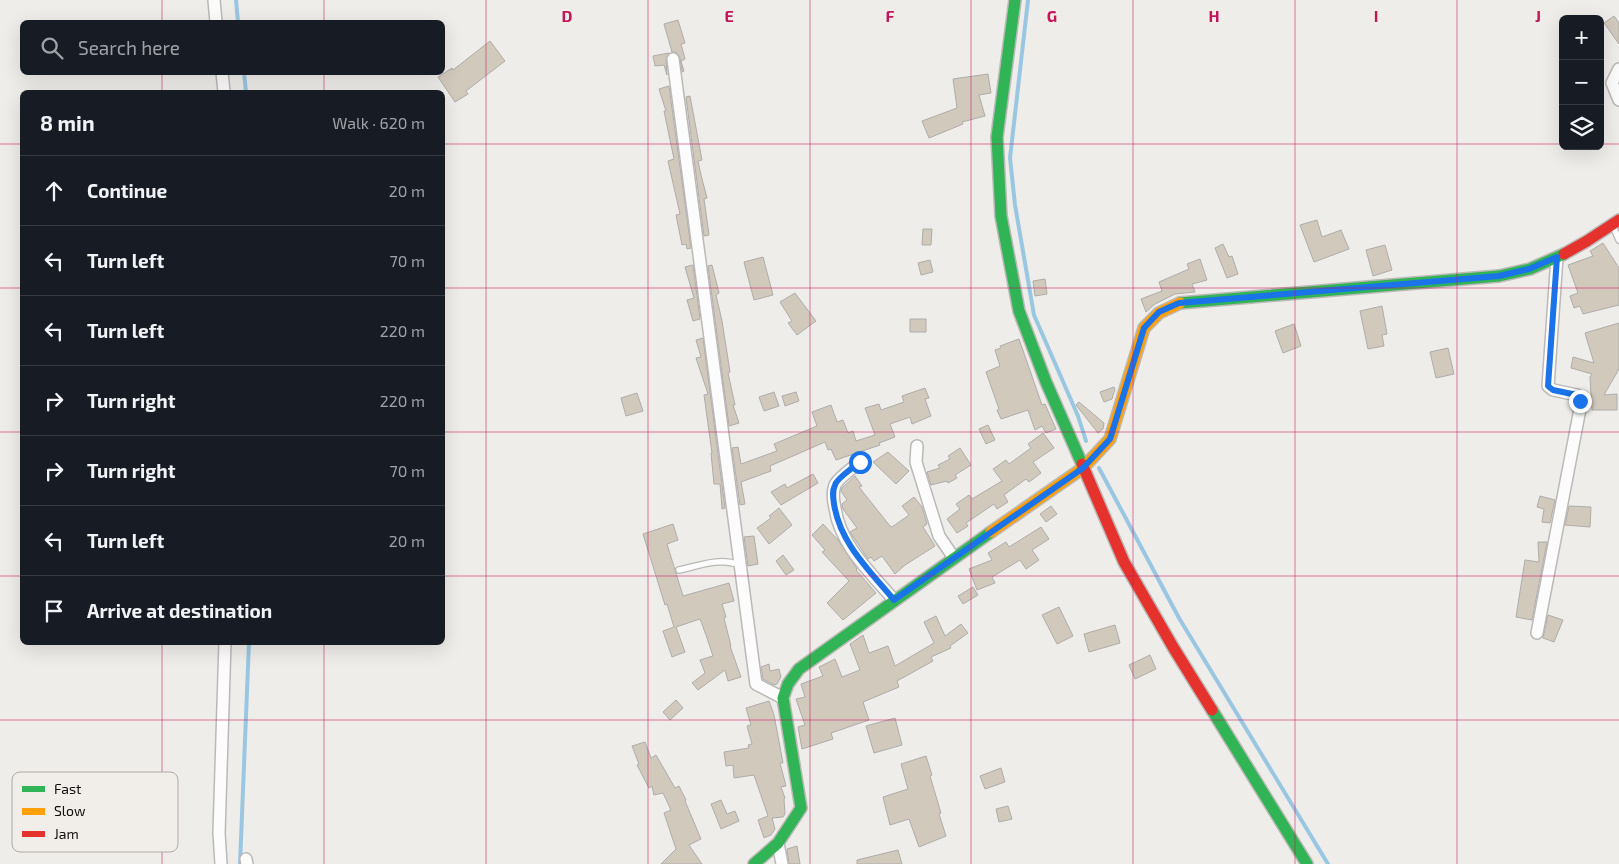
<!DOCTYPE html>
<html lang="en">
<head>
<meta charset="utf-8">
<style>
	:root { --surface:#171b24; --page:#20242c; --text:#f1f3f6; --muted:#9ea1a6; --line:#363941 }
	body { margin:0; font-family:"Exo 2",sans-serif; background:var(--page); color:var(--text) }
	.controls { position:absolute; right:15px; top:15px; display:grid; overflow:hidden; border-radius:8px; box-shadow:0 5px 20px #0002 }
	.controls button { width:45px; height:45px; display:grid; place-items:center; padding:0; border:0; border-bottom:1px solid var(--line); background:var(--surface); color:var(--text); font:25px sans-serif }
	.stop { position:absolute; width:15px; height:15px; margin:-11px; border:4px solid #1a73e8; border-radius:50%; background:#fff }
	.stop.end { background:#1a73e8; border-color:#fff; box-shadow:0 1px 5px #0008 }
	.list { margin:0; padding:0; list-style:none }
	h2 { display:flex; justify-content:space-between; align-items:center; height:65px; margin:0; padding:0 20px; font-size:21px }
	h2 small { font-size:16px; font-weight:400; color:var(--muted) }
	.list li { display:grid; grid-template-columns:32px 1fr auto; gap:15px; align-items:center; box-sizing:border-box; height:70px; padding:0 20px; border-top:1px solid var(--line) }
	.list b { display:block; font-size:19px; white-space:nowrap }
	.list em { font-size:16px; font-style:normal; color:var(--muted) }
	.icon { flex:none; width:28px; height:28px; fill:none; stroke:currentColor; stroke-width:2; stroke-linecap:round; stroke-linejoin:round }
	.map { position:relative; flex:none; width:1619px; height:864px; overflow:hidden }
	.search { position:absolute; background:var(--surface); box-shadow:0 5px 20px #0002; left:20px; top:20px; width:425px; height:55px; display:flex; align-items:center; gap:12px; box-sizing:border-box; padding:0 18px; border-radius:8px; color:var(--muted); font-size:19px }
	.panel { position:absolute; background:var(--surface); box-shadow:0 5px 20px #0002; left:20px; top:90px; width:425px; height:555px; border-radius:8px }
	.map>svg:first-child { display:block }
</style>
</head>
<body>
<div class="map">
<svg width="1619" height="864" viewBox="0 0 1619 864">
	<rect width="100%" height="100%" fill="#efedea"/>
	<g fill="none" stroke-linecap="round" stroke-linejoin="round">
		<path stroke="#99c7e1" stroke-width="4" d="M236 0 238 22
			M1028 0 1010 158 1015 205 1034 315 1078 416 1086 441
			M244 72 246 92
			M1099 468 1179 618 1328 864
			M240 864 249 642"/>
	</g>
	<path fill="#d2c9bd" stroke="#aeacaa" d="M1614 16 1619 23V44L1604 23Z
		M678 20 685 43 681 44 685 59 681 61 684 71 682 72 680 58 676 52H672L664 24Z
		M490 41 505 61 466 91 468 94 455 102 438 77 452 68 453 70Z
		M669 53 666 60 667 75 664 65 655 66 653 56Z
		M988 74 991 93 979 95 985 116 962 122 963 124 929 138 922 121 957 108 953 79Z
		M669 86 691 248 687 249 686 244 682 245 676 215 680 214 668 161 674 159 664 111H666L659 89Z
		M690 96 702 160 698 161 701 175 707 198 704 199 709 235 704 236 686 97Z
		M1317 220 1322 237 1341 230 1349 249 1314 262 1300 225Z
		M923 229H932L931 245H922Z
		M1603 243 1619 268V305L1583 314 1580 306 1574 308 1570 296 1578 293 1568 265 1593 256 1590 251Z
		M1223 244 1229 257 1232 256 1238 274 1227 278 1215 248Z
		M1385 245 1392 270 1373 276 1366 250Z
		M763 257 773 295 754 300 744 262Z
		M1200 259 1207 280 1192 284 1195 292 1175 294 1155 304 1146 312 1141 299 1162 291 1159 282 1189 269 1187 264Z
		M930 260 933 272 921 275 918 263Z
		M693 265 700 319 693 321 687 300 694 298 685 267Z
		M712 265 719 293 716 295 722 321 730 372 728 373 735 405H733L739 423 729 426 708 266Z
		M1045 279 1047 294 1035 296 1033 281Z
		M795 293 816 321 797 335 788 323 792 321 780 302Z
		M1382 306 1387 334 1382 335 1384 346 1368 349 1360 311Z
		M910 319H926V332H910Z
		M1619 323V369L1604 395 1617 394V410H1592L1590 377 1592 374 1571 368 1573 357 1594 363 1585 333Z
		M1294 324 1301 346 1283 353 1275 331Z
		M703 338 725 508 722 509 720 484H714L711 453H712L704 395 708 394 696 358 701 357 696 340Z
		M1019 339 1042 405 1045 404 1056 429 1046 433 1042 426 1035 430 1028 410 1001 419 997 410 999 409 986 372 1000 366 995 350 1001 348 1000 346Z
		M1448 348 1454 374 1436 378 1430 352Z
		M1114 387 1115 389 1112 399 1104 402 1100 392Z
		M925 388 929 398 925 399 931 416 912 424 910 417 890 424 895 437 879 443 880 445 836 460 831 449 828 450 825 442 770 466 771 471 741 482 745 504 740 505 732 448 738 447 741 464 777 451 774 444 817 426 812 412 831 405 837 422 843 420 848 433 853 431 856 441 875 435 865 408 879 404 881 410 904 402 902 396Z
		M774 392 779 406 764 411 759 397Z
		M796 392 799 401 785 406 782 396Z
		M637 393 643 411 626 416 621 398Z
		M1079 402 1104 423 1103 429 1098 433 1076 405Z
		M988 425 995 440 986 444 979 429Z
		M1043 433 1054 448 1033 462 1041 473 1029 482 1026 479 1004 495 1008 502 997 509 994 504 966 523 968 526 957 533 947 519 960 509 956 504 969 495 972 499 1002 481 993 469 1006 460 1009 464 1031 448 1028 444Z
		M960 448 971 465 955 475 957 478 948 483 947 481 931 485 927 472 940 468 938 465 950 459 948 456Z
		M888 452 909 471 896 484 873 462Z
		M813 474 818 483 781 505 771 492 785 484 787 488Z
		M855 476 862 486 859 487 890 526 892 527 909 515 902 506 914 497 922 507 927 524 923 527 935 546 905 565 895 574 882 556 874 561 871 557 868 559 850 532 857 528 843 509 842 504 847 500 841 491 842 488Z
		M1540 496 1555 500 1550 523 1542 522 1544 509 1537 507Z
		M1051 506 1057 514 1046 522 1040 514Z
		M1569 506 1591 507 1590 527 1565 525Z
		M779 508 792 525 769 544 757 528 771 518 769 516Z
		M673 524 678 540 667 544 683 596 729 583 734 601 722 604 726 617 724 618 731 646H730L741 677 728 681 725 670 698 690 692 683 705 673 700 660 713 656 706 635 700 619 676 627 685 652 672 657 663 631 674 627 667 604 665 605 643 534Z
		M823 524 838 540 857 569 856 570 876 593 843 620 827 603 849 581 822 552 825 550 812 535Z
		M1041 527 1049 539 1032 550 1039 560 1026 569 1020 560 992 577 995 583 977 590 969 569 992 560 988 553 1006 542 1009 547Z
		M754 536 758 564 748 566 744 537Z
		M1538 542H1547L1532 620 1516 617 1525 560 1539 562Z
		M783 555 794 570 786 575 776 561Z
		M973 587 978 595 963 604 958 596Z
		M1059 607 1073 636 1057 644 1042 615Z
		M1548 615 1563 620 1554 642 1543 638Z
		M936 616 945 636 961 624 968 633 950 646 951 648 931 657 933 661 897 681 899 687 863 702 869 720 831 733 833 739 802 749 798 727 805 725 796 699 805 697 801 684 823 676 819 667 835 659 842 677 860 670 850 644 863 635 869 653 888 646 895 666 934 643 924 622Z
		M1115 625 1120 643 1089 652 1084 634Z
		M1150 655 1156 669 1135 679 1129 665Z
		M769 664 770 671 779 669 781 677 777 684 774 685 763 679 761 667Z
		M676 700 683 708 670 720 663 712Z
		M769 701 774 715 783 763H780L786 786 781 787 785 798 784 799 785 814 783 817 772 818 775 829 771 835 764 838 758 820 768 816 754 775 734 778 733 765 726 766 724 752 749 748 748 745 752 744 747 726 751 725 746 708Z
		M895 718 902 745 874 753 866 726Z
		M645 742 651 758 656 755 675 788 679 786 686 800 685 801 701 839 689 845 702 864H661L676 849 664 813 671 810 663 793 654 795 652 786 649 788 637 765 639 764 632 746Z
		M926 756 932 775 930 776 941 813 939 814 946 836 919 847 909 819 890 825 883 797 908 789 901 764Z
		M1001 768 1005 782 985 789 980 776Z
		M721 800 727 814 735 811 739 821 721 829 711 804Z
		M1008 806 1012 819 999 822 996 809Z
		M797 846 800 864H789L787 849Z
		M898 850 902 864H857V860Z"/>
	<g fill="none" stroke-linecap="round" stroke-linejoin="round">
		<g stroke="#bbb9b7" stroke-width="8">
			<path id="lane" d="M1613 226 1619 240
				M679 570C698 566 720 557 739 565"/>
		</g>
		<g stroke="#bbb9b7" stroke-width="14">
			<path id="street" d="M214 0 216 22
				M673 59 756 684 783 698
				M1619 69 1612 83 1619 100
				M222 72 224 92
				M917 446 916 462 920 475 939 536 954 558
				M860 462C854 467 838 478 835 485 832 493 833 500 835 508 840 545 871 573 894 600
				M1537 633 1580 409V401L1577 395 1553 390 1548 386 1557 257
				M778 843 782 864
				M246 859 247 864
				M221 864 219 833 225 642"/>
		</g>
		<g stroke="#bbb9b7" stroke-width="14">
			<path id="fast" d="M1015 0 997 137 1001 216 1019 311 1046 382 1082 464
				M1180 303 1499 276 1530 269 1564 254
				M1212 710 1307 864
				M754 864 778 843 801 808 783 698 788 684 799 669 991 532"/>
		</g>
		<g stroke="#bbb9b7" stroke-width="14">
			<path id="slow" d="M991 532 1083 468 1110 439 1144 328 1159 313 1180 303"/>
		</g>
		<g stroke="#bbb9b7" stroke-width="14">
			<path id="jam" d="M1564 254 1587 241 1619 220
				M1082 464 1124 562 1173 647 1212 710"/>
		</g>
		<use href="#lane" stroke="#fdfcfc" stroke-width="5.5"/>
		<use href="#street" stroke="#fdfcfc" stroke-width="11"/>
		<use href="#fast" stroke="#30b455" stroke-width="11"/>
		<use href="#slow" stroke="#ff9f0a" stroke-width="11"/>
		<use href="#jam" stroke="#e5322d" stroke-width="11"/>
	</g>
	<g fill="none" stroke-linecap="round" stroke-linejoin="round">
		<path stroke="#1a73e8" stroke-width="6" d="M860 462C854 467 837 478 835 485 832 491 833 497 834 504 840 543 869 570 894 600L1083 468 1110 439 1144 328 1159 312 1179 303 1499 276 1529 269 1557 257 1548 386 1553 390 1577 395 1580 401"/>
	</g>
	<path fill="none" stroke="#c2185b" stroke-width="1" stroke-opacity="0.55" d="M162 0V22M324 0V22M486 0V864M648 0V864M810 0V864M971 0V864M1133 0V864M1295 0V864M1457 0V864M162 72V92M324 72V92M0 144H22M442 144H1563M1600 144H1619M0 288H22M442 288H1619M0 432H22M442 432H1619M0 576H22M442 576H1619M162 642V864M324 642V864M0 720H1619"/>
	<rect x="12" y="772" width="166" height="80" rx="8" fill="#f1ede8" stroke="#aeaaa7" stroke-width="1"/>
	<rect x="22" y="786" width="23" height="6" fill="#30b455"/>
	<rect x="22" y="808" width="23" height="7" fill="#ff9f0a"/>
	<rect x="22" y="831" width="23" height="6" fill="#e5322d"/>
	<g font-size="14" fill="#110f0e">
		<text x="54" y="794">Fast</text>
		<text x="54" y="816">Slow</text>
		<text x="54" y="839">Jam</text>
	</g>
	<g font-size="16" text-anchor="middle" font-weight="bold" fill="#c2185b" stroke="#f1ede8" stroke-width="5" stroke-linejoin="round" paint-order="stroke">
		<text x="567" y="22">D</text>
		<text x="729" y="22">E</text>
		<text x="890" y="22">F</text>
		<text x="1052" y="22">G</text>
		<text x="1214" y="22">H</text>
		<text x="1376" y="22">I</text>
		<text x="1538" y="22">J</text>
	</g>
</svg>
<div class="controls">
<button>+</button>
<button>−</button>
<button><svg class="icon" aria-label="layers" viewBox="0 0 24 24"><path d="M12 4l9 5-9 5-9-5zM3 14l9 5 9-5"/></svg></button>
</div>
<div class="stop" style="left:860px;top:462px"></div>
<div class="stop end" style="left:1580px;top:401px"></div>
<div class="search"><svg class="icon" aria-label="search" viewBox="0 0 24 24"><circle cx="10" cy="10" r="6"/><path d="M15 15l6 6"/></svg>Search here</div>
<section class="panel">
<h2>8 min<small>Walk · 620 m</small></h2>
<ul class="list">
<li><svg class="icon" aria-label="ahead" viewBox="0 0 24 24"><path d="M12 20V5M6 11l6-6 6 6"/></svg><div><b>Continue</b></div><em>20 m</em></li>
<li><svg class="icon" aria-label="left" viewBox="0 0 24 24"><path d="M17 20v-9H6M10 6l-5 5 5 5"/></svg><div><b>Turn left</b></div><em>70 m</em></li>
<li><svg class="icon" aria-label="left" viewBox="0 0 24 24"><path d="M17 20v-9H6M10 6l-5 5 5 5"/></svg><div><b>Turn left</b></div><em>220 m</em></li>
<li><svg class="icon" aria-label="right" viewBox="0 0 24 24"><path d="M7 20v-9h11M14 6l5 5-5 5"/></svg><div><b>Turn right</b></div><em>220 m</em></li>
<li><svg class="icon" aria-label="right" viewBox="0 0 24 24"><path d="M7 20v-9h11M14 6l5 5-5 5"/></svg><div><b>Turn right</b></div><em>70 m</em></li>
<li><svg class="icon" aria-label="left" viewBox="0 0 24 24"><path d="M17 20v-9H6M10 6l-5 5 5 5"/></svg><div><b>Turn left</b></div><em>20 m</em></li>
<li><svg class="icon" aria-label="arrive" viewBox="0 0 24 24"><path d="M6 21V4h12l-3 4 3 4H6"/></svg><div><b>Arrive at destination</b></div></li>
</ul>
</section>
</div>
</body>
</html>
